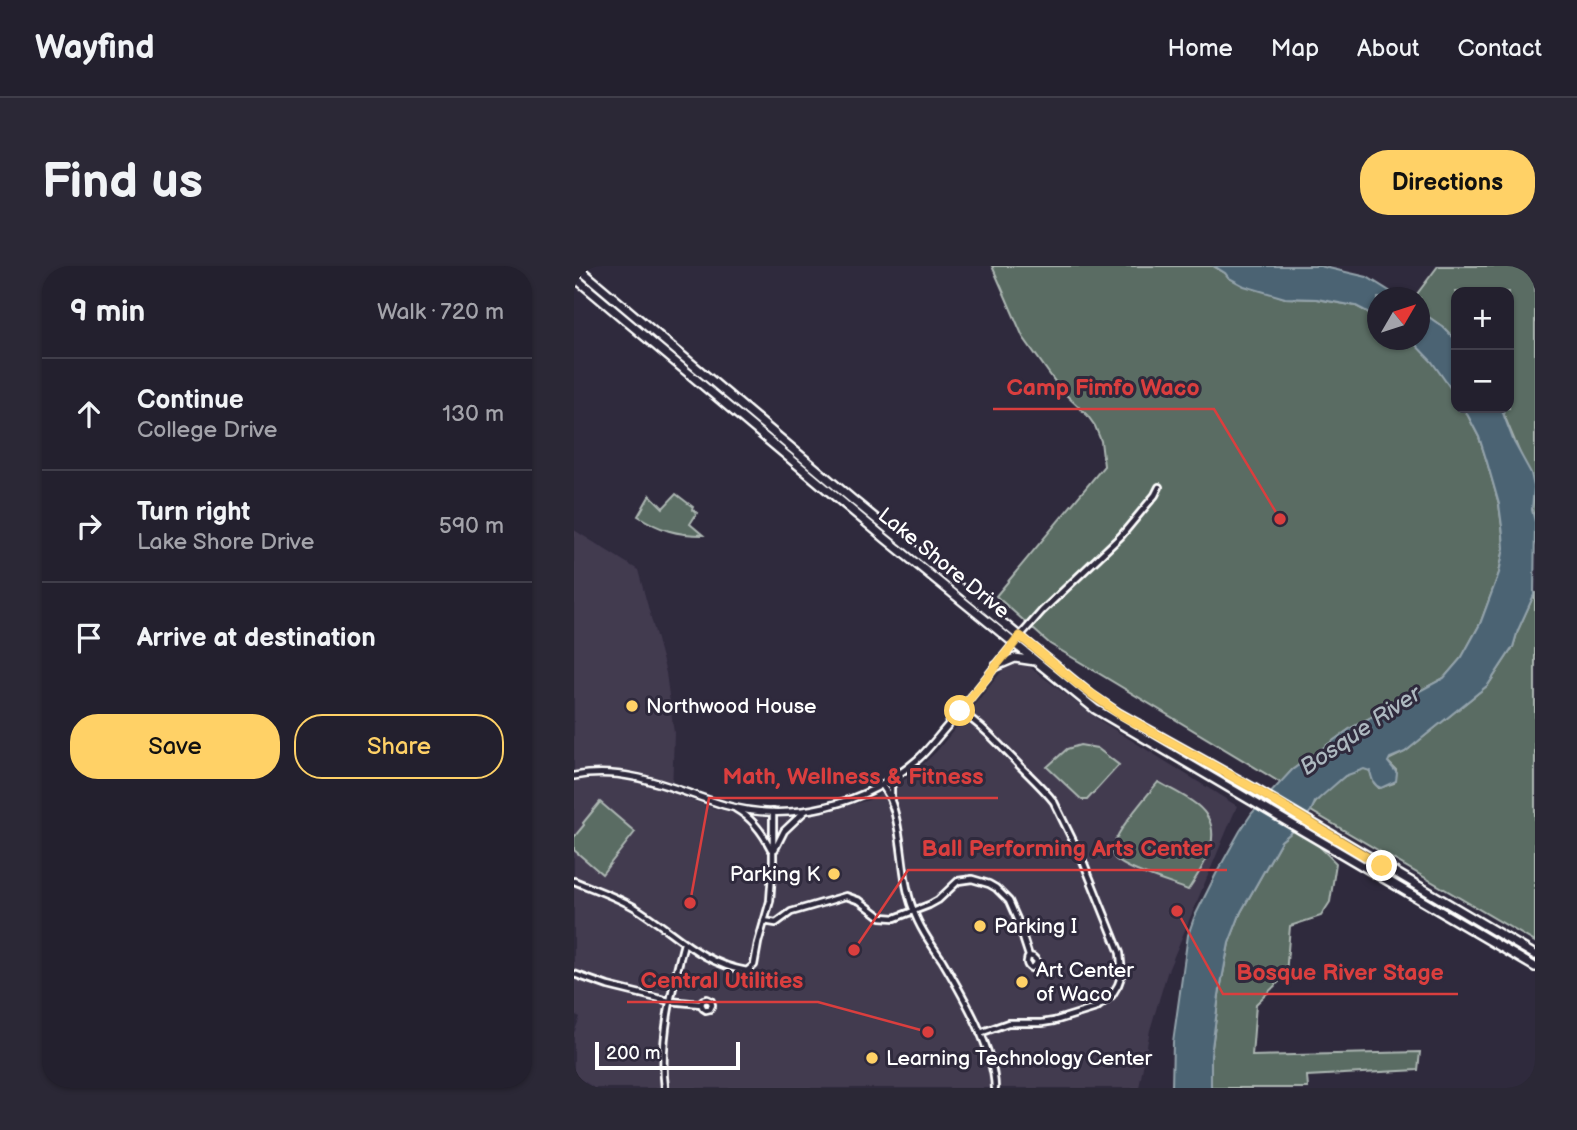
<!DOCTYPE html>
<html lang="en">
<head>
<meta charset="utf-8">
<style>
	:root { --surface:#23202e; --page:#2b2836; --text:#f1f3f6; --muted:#a3a3aa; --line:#403e4a; --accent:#ffd166 }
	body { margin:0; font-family:"Balsamiq Sans",sans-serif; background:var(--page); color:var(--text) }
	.controls { position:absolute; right:21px; top:21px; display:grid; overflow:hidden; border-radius:14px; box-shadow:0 2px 5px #0004 }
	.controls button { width:63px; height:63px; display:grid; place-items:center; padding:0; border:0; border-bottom:2px solid var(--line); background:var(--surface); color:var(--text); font:35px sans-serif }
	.compass { position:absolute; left:793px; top:21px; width:63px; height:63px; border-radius:50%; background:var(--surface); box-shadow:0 2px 5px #0004; rotate:51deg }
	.scale { position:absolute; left:21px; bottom:18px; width:145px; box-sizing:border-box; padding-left:7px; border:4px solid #fff; border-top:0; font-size:19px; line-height:24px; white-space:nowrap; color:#fff; -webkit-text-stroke:5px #2f2a3d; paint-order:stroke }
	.stop { position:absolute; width:21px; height:21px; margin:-16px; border:5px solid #ffd166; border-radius:50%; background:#fff }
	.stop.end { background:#ffd166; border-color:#fff; box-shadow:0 2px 7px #0008 }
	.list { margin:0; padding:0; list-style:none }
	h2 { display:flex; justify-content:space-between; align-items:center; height:91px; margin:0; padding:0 28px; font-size:30px }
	h2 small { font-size:23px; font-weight:400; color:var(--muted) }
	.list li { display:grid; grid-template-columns:46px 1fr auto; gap:21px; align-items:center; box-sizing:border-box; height:112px; padding:0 28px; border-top:2px solid var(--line) }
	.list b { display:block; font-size:26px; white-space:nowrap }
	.list p { margin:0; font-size:23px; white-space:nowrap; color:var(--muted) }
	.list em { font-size:23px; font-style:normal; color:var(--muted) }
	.actions { display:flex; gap:14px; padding:21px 28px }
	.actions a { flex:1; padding:16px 0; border:2px solid var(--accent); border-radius:28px; text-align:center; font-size:24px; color:var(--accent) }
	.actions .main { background:var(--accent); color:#111 }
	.icon { flex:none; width:38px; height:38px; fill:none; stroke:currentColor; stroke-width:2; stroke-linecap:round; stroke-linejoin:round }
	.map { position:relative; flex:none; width:961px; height:822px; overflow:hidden; border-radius:28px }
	header { display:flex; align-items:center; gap:42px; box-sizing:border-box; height:98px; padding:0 35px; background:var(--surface); border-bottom:2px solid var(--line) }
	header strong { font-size:33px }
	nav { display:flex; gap:38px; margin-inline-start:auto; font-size:24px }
	.intro { display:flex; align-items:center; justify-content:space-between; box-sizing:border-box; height:168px; padding:0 42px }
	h1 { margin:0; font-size:49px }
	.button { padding:18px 32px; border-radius:28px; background:var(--accent); color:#111; font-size:24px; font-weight:700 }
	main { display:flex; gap:42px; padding:0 42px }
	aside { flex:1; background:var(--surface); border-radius:28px; box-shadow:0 2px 5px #0004 }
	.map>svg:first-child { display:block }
</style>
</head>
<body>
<header>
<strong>Wayfind</strong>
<nav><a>Home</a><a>Map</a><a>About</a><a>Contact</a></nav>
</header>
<div class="intro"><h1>Find us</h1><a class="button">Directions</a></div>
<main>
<aside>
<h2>9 min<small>Walk · 720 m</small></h2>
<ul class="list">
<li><svg class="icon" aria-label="ahead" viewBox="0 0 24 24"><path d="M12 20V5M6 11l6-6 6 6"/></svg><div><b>Continue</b><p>College Drive</p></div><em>130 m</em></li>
<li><svg class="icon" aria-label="right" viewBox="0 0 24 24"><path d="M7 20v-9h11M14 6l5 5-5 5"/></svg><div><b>Turn right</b><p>Lake Shore Drive</p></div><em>590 m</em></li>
<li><svg class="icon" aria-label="arrive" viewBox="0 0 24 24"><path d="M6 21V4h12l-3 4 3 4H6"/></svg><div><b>Arrive at destination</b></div></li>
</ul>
<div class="actions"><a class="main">Save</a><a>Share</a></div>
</aside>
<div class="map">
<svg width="961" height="822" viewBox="0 0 961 822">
	<rect width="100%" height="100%" fill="#2f2a3d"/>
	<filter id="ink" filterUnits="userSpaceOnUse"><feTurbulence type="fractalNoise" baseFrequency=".0143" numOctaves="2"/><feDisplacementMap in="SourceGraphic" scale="14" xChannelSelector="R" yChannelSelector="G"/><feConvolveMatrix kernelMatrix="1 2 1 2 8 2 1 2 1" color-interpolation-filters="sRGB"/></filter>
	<g filter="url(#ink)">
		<path fill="#423a50" d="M0 264 64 304 92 407 100 467 98 527 139 542 186 551 249 546 295 534 335 511 362 486 432 400 436 396 448 395 525 454 663 540 593 707 576 764 565 822H20L0 809V767L6 751 0 748Z"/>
		<path fill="#5a6c64" stroke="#acb6b2" stroke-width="2" d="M418 0H639L651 7 655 12 711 32 743 33 782 40 803 51 804 74C812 74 830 71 837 74 845 76 880 122 882 131 883 134 882 138 882 142H890L905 171 913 196 925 238 929 268 930 282 925 307 906 358 888 391 870 412 777 462 718 504 707 517 476 378 422 330 530 200 527 175 521 160 513 149 487 124 449 71Z
			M864 0H961V256L958 244 960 221 927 142H935V26H882V74L869 61 846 45V32H840Z
			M102 228 119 241 118 243 123 247 116 258 129 269C102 269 86 264 64 250L76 229 89 242Z
			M961 326V676L737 545C741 531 776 501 791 503 793 503 795 505 796 505L800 517 805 522 820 517 822 504 814 496V494L831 486 914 419 939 381 944 364Z
			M506 479 523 482 545 499 513 534H508L473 501 493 483Z
			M584 516C597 523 612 530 623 539 654 564 631 598 614 624 600 618 545 602 539 590 532 574 574 529 584 516Z
			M26 536 61 566 28 608 0 584V571L10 559 9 557Z
			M725 560 762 597 756 636 747 650 716 660 712 709 682 738 678 790 846 786 844 804 733 810 734 822H637V789L645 729 655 677 667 646 707 575Z"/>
		<path fill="#4b6473" stroke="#93a2ab" stroke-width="2" d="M640 0H746L793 11 825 31 804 32 803 51 782 40 743 33 711 32 670 20 655 12 651 7Z
			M846 45 869 61 882 74V130L858 96 837 74H846Z
			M890 142H927L940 176 957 207 960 221 958 244 961 256 960 329 944 364 939 381 914 419 831 486 816 492 814 496 823 507 822 515 807 522C799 519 798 513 796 505L790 503 771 510 741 536 737 545 725 560 707 575 667 646 655 677 645 729 637 789V822H598L599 776 614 669 620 652 642 608 666 565 678 547 718 504 777 462 870 412 888 391 906 358 925 307 930 282 929 268 925 238 913 196 905 171Z"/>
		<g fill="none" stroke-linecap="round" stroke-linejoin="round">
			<g stroke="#fff" stroke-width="10">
				<path id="minor" d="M446 370 468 345 547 270 581 229 585 221
					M386 445C409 460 427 480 446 500 458 512 470 523 480 536L509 595 546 687 548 708 544 719 538 729 522 742 480 755 468 757H434L406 767
					M308 519C312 525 316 531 318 538 330 572 326 609 339 643 345 661 357 678 368 694 388 728 420 782 421 822
					M317 533V521L323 509
					M162 543C178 552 189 567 197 583
					M201 583 210 565 231 545
					M0 615C20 623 41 630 60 641 100 665 125 697 173 705L180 699 184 677 196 635 199 594V546
					M190 655 202 657 217 646 272 630 286 635 307 651 321 652 355 639 364 634 384 615 398 613 415 618 422 622 435 635 443 653 455 690C452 694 452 700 457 702L462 699 463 695 459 691 455 690
					M0 708 34 720 95 735 127 738 129 742 132 744 136 743 138 739 137 735 133 733 129 734 127 738
					M91 822C85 775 98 722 110 677"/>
			</g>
			<g stroke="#fff" stroke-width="10">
				<path id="tertiary" d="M0 510C55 500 98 523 150 539 217 558 292 539 344 493 356 482 365 469 376 457 400 428 422 399 446 370"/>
			</g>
			<g stroke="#fff" stroke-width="12">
				<path id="primary" d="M2 0 279 234 517 429 544 447 679 522 961 689
					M0 11 312 273 521 443 961 701
					M422 400 441 392 461 395"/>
			</g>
			<use href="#minor" stroke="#2f2a3d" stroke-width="4.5"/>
			<use href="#tertiary" stroke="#2f2a3d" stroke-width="5"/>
			<use href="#primary" stroke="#2f2a3d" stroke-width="7"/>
		</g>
	</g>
	<g fill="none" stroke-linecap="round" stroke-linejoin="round" filter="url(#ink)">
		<path stroke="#ffd166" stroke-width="9" d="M386 445 446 370 505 419 544 447 679 522 808 600"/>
	</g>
	<g fill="#ffd166" stroke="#2f2a3d" stroke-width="2.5">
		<circle cx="58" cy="440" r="7"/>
		<circle cx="260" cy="608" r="7"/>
		<circle cx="406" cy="660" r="7"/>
		<circle cx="448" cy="716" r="7"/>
		<circle cx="298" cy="792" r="7"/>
	</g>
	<g text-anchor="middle" stroke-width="6" stroke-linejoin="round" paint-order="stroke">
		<g font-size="21" fill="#fff" stroke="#2f2a3d">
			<text transform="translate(370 297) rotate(39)" y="7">Lake Shore Drive</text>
		</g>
		<g font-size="21" fill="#fff" stroke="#2f2a3d" text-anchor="start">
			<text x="72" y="447">Northwood House</text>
			<text x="246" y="615" text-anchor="end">Parking K</text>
			<text x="420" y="667">Parking I</text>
			<text x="462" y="711">Art Center<tspan x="462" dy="24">of Waco</tspan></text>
			<text x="312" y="799">Learning Technology Center</text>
		</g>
		<g font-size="23" font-style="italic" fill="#aeb9c0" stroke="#2f2a3d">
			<text transform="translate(786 464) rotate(-34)" y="8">Bosque River</text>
		</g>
	</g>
	<path fill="none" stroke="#da3e3e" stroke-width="2.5" d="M706 253L640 143H419M116 637L135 532H424M280 684L334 604H653M603 645L649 728H884M354 766L244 736H53"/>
	<g fill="#da3e3e" stroke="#2f2a3d" stroke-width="2.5">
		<circle cx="706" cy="253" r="7"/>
		<circle cx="116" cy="637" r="7"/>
		<circle cx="280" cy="684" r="7"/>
		<circle cx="603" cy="645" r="7"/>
		<circle cx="354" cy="766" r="7"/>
	</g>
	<g font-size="23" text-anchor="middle" font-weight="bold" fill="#da3e3e" stroke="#2f2a3d" stroke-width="6" stroke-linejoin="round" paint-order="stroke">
		<text x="529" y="129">Camp Fimfo Waco</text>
		<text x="279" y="518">Math, Wellness &amp; Fitness</text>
		<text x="493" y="590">Ball Performing Arts Center</text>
		<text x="766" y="714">Bosque River Stage</text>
		<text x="148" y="722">Central Utilities</text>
	</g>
</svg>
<div class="controls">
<button>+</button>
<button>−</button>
</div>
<svg class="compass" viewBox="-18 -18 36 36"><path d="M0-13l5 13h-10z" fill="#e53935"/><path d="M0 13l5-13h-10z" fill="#a3a3aa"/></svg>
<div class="scale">200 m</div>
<div class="stop" style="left:386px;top:445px"></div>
<div class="stop end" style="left:808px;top:600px"></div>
</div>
</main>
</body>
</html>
